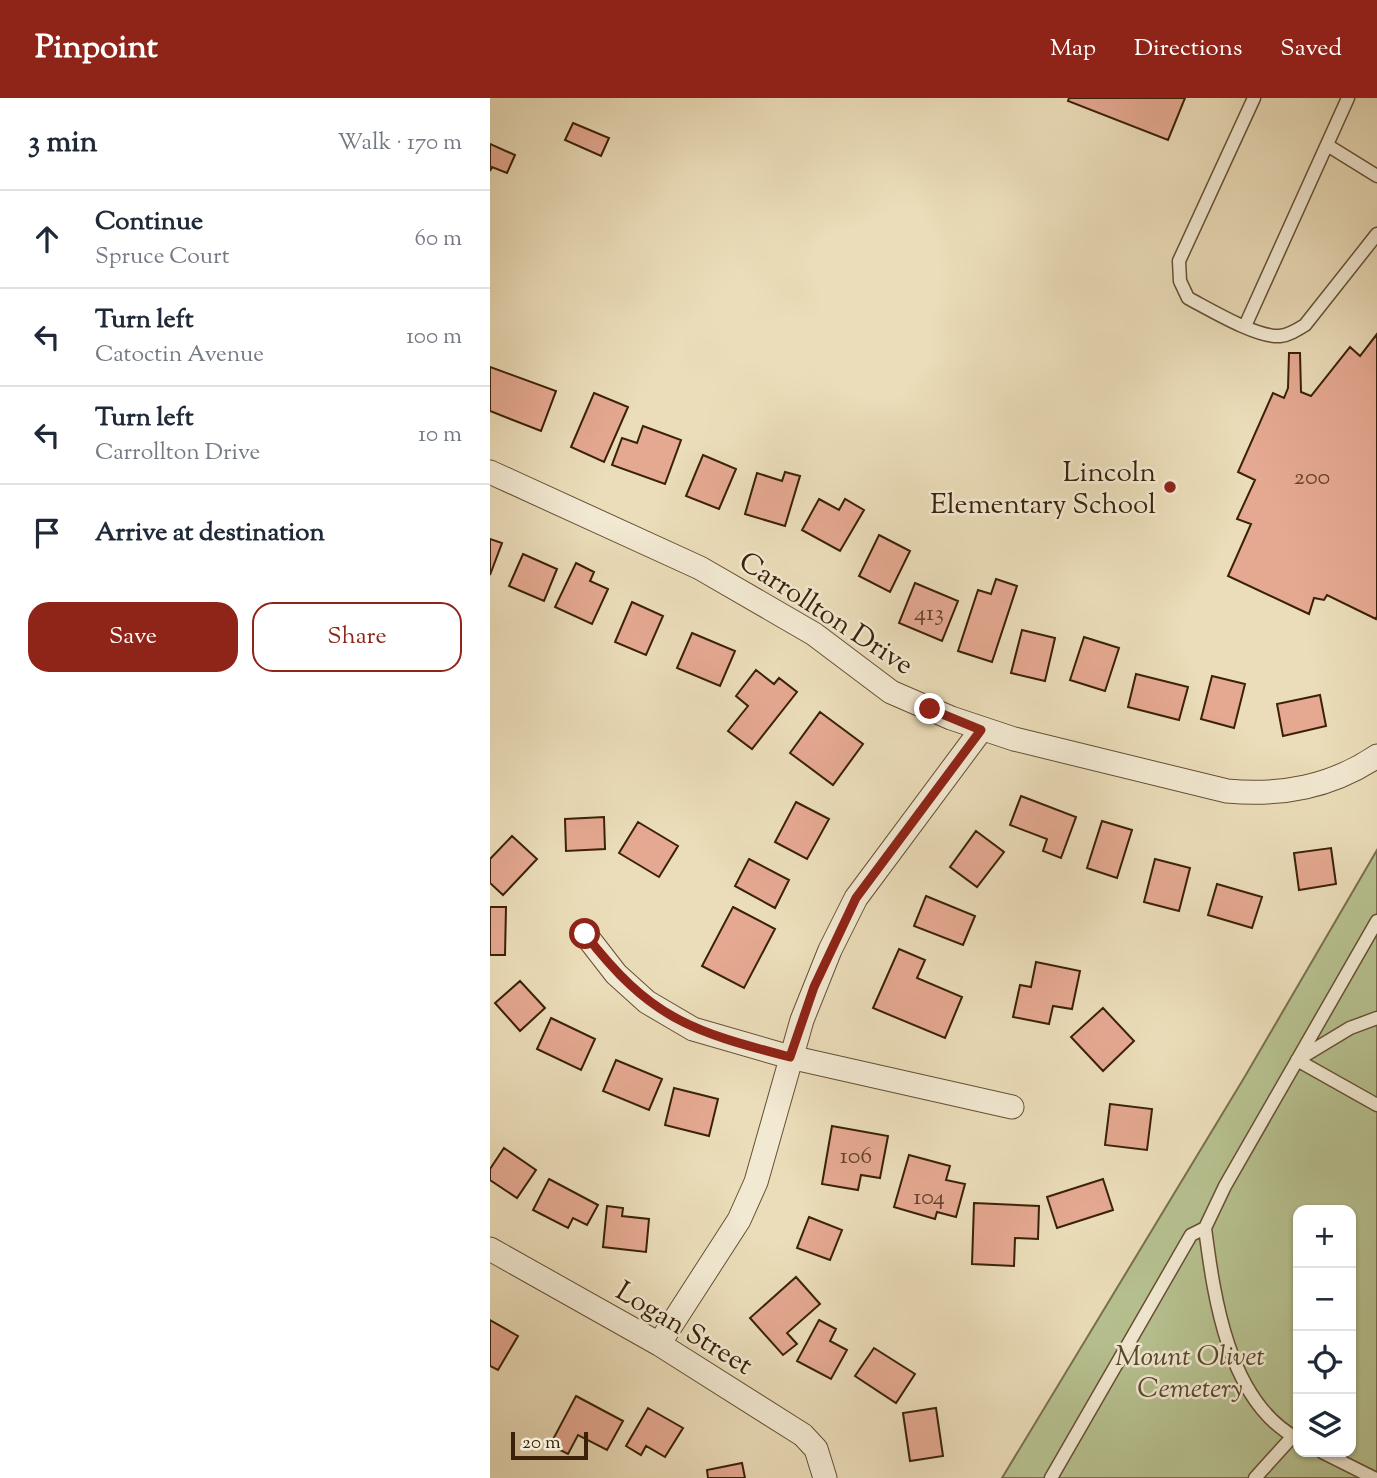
<!DOCTYPE html>
<html lang="en">
<head>
<meta charset="utf-8">
<style>
	:root { --surface:#fff; --page:#f2f2f3; --text:#1f2937; --muted:#747a83; --line:#e0e1e3; --accent:#8f2418 }
	body { margin:0; font-family:"Sorts Mill Goudy",serif; background:var(--page); color:var(--text) }
	.controls { position:absolute; right:21px; bottom:21px; display:grid; overflow:hidden; border-radius:14px; box-shadow:0 2px 5px #0004 }
	.controls button { width:63px; height:63px; display:grid; place-items:center; padding:0; border:0; border-bottom:2px solid var(--line); background:var(--surface); color:var(--text); font:35px sans-serif }
	.scale { position:absolute; left:21px; bottom:18px; width:77px; box-sizing:border-box; padding-left:7px; border:4px solid #3a2108; border-top:0; font-size:19px; line-height:24px; white-space:nowrap; color:#3a2108; -webkit-text-stroke:5px #f2e9d2; paint-order:stroke }
	.stop { position:absolute; width:21px; height:21px; margin:-16px; border:5px solid #8f2418; border-radius:50%; background:#fff }
	.stop.end { background:#8f2418; border-color:#fff; box-shadow:0 2px 7px #0008 }
	.list { margin:0; padding:0; list-style:none }
	h2 { display:flex; justify-content:space-between; align-items:center; height:91px; margin:0; padding:0 28px; font-size:30px }
	h2 small { font-size:23px; font-weight:400; color:var(--muted) }
	.list li { display:grid; grid-template-columns:46px 1fr auto; gap:21px; align-items:center; box-sizing:border-box; height:98px; padding:0 28px; border-top:2px solid var(--line) }
	.list b { display:block; font-size:26px; white-space:nowrap }
	.list p { margin:0; font-size:23px; white-space:nowrap; color:var(--muted) }
	.list em { font-size:23px; font-style:normal; color:var(--muted) }
	.actions { display:flex; gap:14px; padding:21px 28px }
	.actions a { flex:1; padding:16px 0; border:2px solid var(--accent); border-radius:21px; text-align:center; font-size:24px; color:var(--accent) }
	.actions .main { background:var(--accent); color:#fff }
	.icon { flex:none; width:38px; height:38px; fill:none; stroke:currentColor; stroke-width:2; stroke-linecap:round; stroke-linejoin:round }
	.map { position:relative; flex:none; width:887px; height:1380px; overflow:hidden }
	header { display:flex; align-items:center; gap:42px; box-sizing:border-box; height:98px; padding:0 35px; background:var(--accent); color:#fff }
	header strong { font-size:33px }
	nav { display:flex; gap:38px; margin-inline-start:auto; font-size:24px }
	main { display:flex }
	aside { flex:1; background:var(--surface) }
	.map>svg:first-child { display:block }
</style>
</head>
<body>
<header>
<strong>Pinpoint</strong>
<nav><a>Map</a><a>Directions</a><a>Saved</a></nav>
</header>
<main>
<aside>
<h2>3 min<small>Walk · 170 m</small></h2>
<ul class="list">
<li><svg class="icon" aria-label="ahead" viewBox="0 0 24 24"><path d="M12 20V5M6 11l6-6 6 6"/></svg><div><b>Continue</b><p>Spruce Court</p></div><em>60 m</em></li>
<li><svg class="icon" aria-label="left" viewBox="0 0 24 24"><path d="M17 20v-9H6M10 6l-5 5 5 5"/></svg><div><b>Turn left</b><p>Catoctin Avenue</p></div><em>100 m</em></li>
<li><svg class="icon" aria-label="left" viewBox="0 0 24 24"><path d="M17 20v-9H6M10 6l-5 5 5 5"/></svg><div><b>Turn left</b><p>Carrollton Drive</p></div><em>10 m</em></li>
<li><svg class="icon" aria-label="arrive" viewBox="0 0 24 24"><path d="M6 21V4h12l-3 4 3 4H6"/></svg><div><b>Arrive at destination</b></div></li>
</ul>
<div class="actions"><a class="main">Save</a><a>Share</a></div>
</aside>
<div class="map">
<svg width="887" height="1380" viewBox="0 0 887 1380">
	<rect width="100%" height="100%" fill="#ebddb9"/>
	<filter id="stains"><feTurbulence type="fractalNoise" baseFrequency=".00286" numOctaves="4"/><feColorMatrix values="0 0 0 0 .2 0 0 0 0 .09 0 0 0 0 .02 0 0 0 .5 -.17"/></filter>
	<radialGradient id="worn" r=".72"><stop offset=".6" stop-color="#630" stop-opacity="0"/><stop offset="1" stop-color="#630" stop-opacity=".3"/></radialGradient>
	<path fill="#b7c190" stroke="#78714c" stroke-width="2" fill-rule="evenodd" d="M887 752V1380H512L754 980ZM808 1112H861V1354H808Z"/>
	<path fill="#e5a991" stroke="#3a2108" stroke-width="2" d="M579 0H695L678 42 578 3Z
		M83 25 119 40 111 58 75 42Z
		M0 46 25 57 17 75 2 69 0 73Z
		M887 236V518L886 521 837 497 834 502 824 500 819 516 738 478 761 426 747 421 765 382 748 374 783 295 794 300 798 290 799 255H810L811 294 821 298 860 249 870 258Z
		M0 269 66 293 51 333 0 313Z
		M104 295 138 309 114 364 81 349Z
		M153 328 191 342 175 386 122 367 132 340 147 345Z
		M213 357 246 371 229 411 196 398Z
		M295 374 310 378 295 428 255 416 267 375 292 383Z
		M329 401 349 412 355 401 374 412 350 453 312 432Z
		M389 437 420 453 400 494 369 478Z
		M0 441 12 445 0 477Z
		M33 456 67 471 54 503 19 488Z
		M86 465 104 474 100 483 118 491 102 526 65 509Z
		M506 481 527 488 502 564 468 553 488 492 501 496Z
		M425 485 468 503 452 543 409 525Z
		M142 504 173 518 156 557 125 544Z
		M532 532 565 540 555 583 521 575Z
		M202 535 245 553 230 588 187 570Z
		M594 539 629 550 615 593 580 582Z
		M266 572 284 586 289 580 307 594 262 651 238 633 258 608 246 598Z
		M646 576 698 589 689 622 638 609Z
		M722 578 755 586 744 630 711 621Z
		M830 597 836 628 793 638 787 606Z
		M330 614 373 646 343 687 300 655Z
		M531 698 586 719 571 760 553 753 557 741 520 727Z
		M306 704 339 721 317 761 285 744Z
		M114 719 115 751 76 753 75 721Z
		M612 723 642 732 627 780 597 770Z
		M148 724 188 748 169 779 129 755Z
		M486 733 514 754 487 789 460 769Z
		M22 738 47 761 13 797 0 785V761Z
		M841 750 846 786 809 792 804 755Z
		M259 761 299 782 285 810 245 788Z
		M665 761 700 770 689 813 654 804Z
		M727 786 772 799 762 830 718 817Z
		M436 798 485 818 473 847 424 828Z
		M0 809H16L15 857H0Z
		M243 809 285 831 254 890 212 868Z
		M409 851 435 862 427 880 472 899 455 940 383 910Z
		M546 864 590 873 582 911 563 908 559 926 523 919 530 887 541 889Z
		M30 883 55 910 30 933 5 905Z
		M613 910 644 943 613 973 581 939Z
		M61 920 105 941 91 972 47 951Z
		M126 962 172 981 159 1012 113 993Z
		M184 990 228 1001 219 1038 175 1027Z
		M620 1006 662 1011 657 1052 615 1047Z
		M342 1028 398 1038 390 1080 371 1077 368 1092 332 1086Z
		M14 1050 46 1072 27 1100 0 1082V1071Z
		M419 1057 460 1068 456 1082 475 1086 466 1119 447 1114 445 1121 404 1109Z
		M59 1081 108 1107 97 1127 83 1120 78 1130 43 1112Z
		M613 1081 623 1112 567 1130 557 1099Z
		M484 1105 549 1108 548 1141 525 1140 524 1168 482 1166Z
		M117 1108 133 1110 132 1118 159 1121 156 1154 113 1149Z
		M319 1119 352 1132 340 1162 307 1150Z
		M306 1179 330 1206 297 1235 307 1246 293 1257 260 1220Z
		M0 1222 28 1238 8 1272 0 1268Z
		M329 1222 346 1231 340 1243 357 1252 341 1281 307 1263Z
		M384 1250 425 1276 406 1305 365 1278Z
		M86 1298 133 1323 117 1352 88 1337 78 1356 60 1347Z
		M158 1310 193 1330 175 1359 156 1348 151 1357 136 1348Z
		M446 1310 453 1358 420 1363 413 1315Z
		M252 1365 255 1380H218L217 1372Z"/>
	<g fill="none" stroke-linecap="round" stroke-linejoin="round">
		<g stroke="#665034" stroke-width="15">
			<path id="lane" d="M764 0 689 163 690 183 698 200C719 211 767 240 790 238 799 237 807 232 815 227L887 136
				M837 47 887 78
				M755 228 858 0
				M887 920 860 930 807 962 887 1007
				M715 1130C724 1199 738 1304 808 1341
				M832 1354 884 1380
				M561 1380 701 1137 715 1130 735 1088 887 823
				M765 1380 803 1338"/>
		</g>
		<g stroke="#665034" stroke-width="25">
			<path id="street" d="M0 374 210 470 324 536 401 594 461 620 524 641 737 693C792 698 841 689 887 658
				M95 836 126 876 157 904 203 931 300 959 522 1009
				M0 1151 169 1246 313 1337 326 1351 335 1380
				M169 1246 249 1122 266 1084 312 922 340 852 366 800 491 632"/>
		</g>
		<use href="#lane" stroke="#f2e9d2" stroke-width="12"/>
		<use href="#street" stroke="#f2e9d2" stroke-width="23"/>
	</g>
	<g fill="none" stroke-linecap="round" stroke-linejoin="round">
		<path stroke="#8f2418" stroke-width="9" d="M95 836C160 920 200 933 300 959L324 889 366 800 491 632 440 611"/>
	</g>
	<circle fill="#8f2418" stroke="#f2e9d2" stroke-width="2.5" cx="680" cy="389" r="7"/>
	<g text-anchor="middle" stroke-width="5" stroke-linejoin="round" paint-order="stroke">
		<g font-size="24" fill="#65432a">
			<text x="822" y="386">200</text>
			<text x="439" y="522">413</text>
			<text x="366" y="1065">106</text>
			<text x="439" y="1106">104</text>
		</g>
		<g font-size="28" fill="#3a2108" stroke="#f2e9d2" text-anchor="end">
			<text x="666" y="383">Lincoln<tspan x="666" dy="32">Elementary School</tspan></text>
		</g>
		<g font-size="28" fill="#3a2108" stroke="#f2e9d2">
			<text transform="translate(337 514) rotate(33)" y="10">Carrollton Drive</text>
			<text transform="translate(195 1229) rotate(31)" y="10">Logan Street</text>
		</g>
		<g font-size="28" font-style="italic" fill="#59492a" stroke="#f2e9d2">
			<text x="700" y="1267">Mount Olivet<tspan x="700" dy="32">Cemetery</tspan></text>
		</g>
	</g>
	<rect width="100%" height="100%" filter="url(#stains)"/>
	<rect width="100%" height="100%" fill="url(#worn)"/>
</svg>
<div class="controls">
<button>+</button>
<button>−</button>
<button><svg class="icon" aria-label="locate" viewBox="0 0 24 24"><circle cx="12" cy="12" r="6"/><path d="M12 2v4M12 18v4M2 12h4M18 12h4"/></svg></button>
<button><svg class="icon" aria-label="layers" viewBox="0 0 24 24"><path d="M12 4l9 5-9 5-9-5zM3 14l9 5 9-5"/></svg></button>
</div>
<div class="scale">20 m</div>
<div class="stop" style="left:95px;top:836px"></div>
<div class="stop end" style="left:440px;top:611px"></div>
</div>
</main>
</body>
</html>
